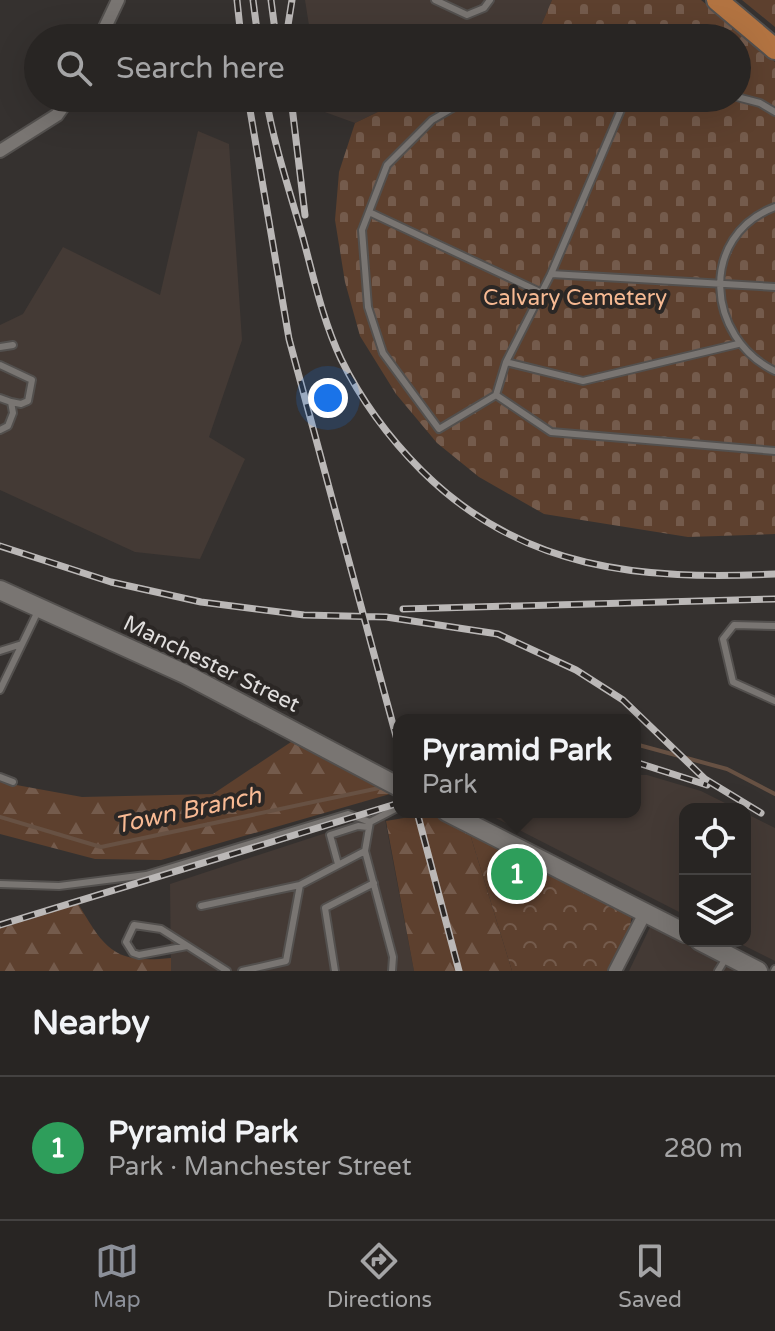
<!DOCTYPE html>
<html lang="en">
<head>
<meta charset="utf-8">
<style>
	:root { --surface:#282523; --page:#302d2b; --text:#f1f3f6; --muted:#a5a5a6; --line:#444241; --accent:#8c9099 }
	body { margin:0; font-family:"Varela Round",sans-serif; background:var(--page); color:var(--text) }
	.controls { position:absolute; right:24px; bottom:24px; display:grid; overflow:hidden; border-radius:16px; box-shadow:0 8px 32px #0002 }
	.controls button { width:72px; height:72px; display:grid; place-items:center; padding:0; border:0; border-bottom:2px solid var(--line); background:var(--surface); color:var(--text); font:40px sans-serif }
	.you { position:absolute; left:328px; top:398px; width:28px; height:28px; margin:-20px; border:6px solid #fff; border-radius:50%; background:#1a73e8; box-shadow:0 0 0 12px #1a73e833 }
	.badge { display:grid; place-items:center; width:52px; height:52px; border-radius:50%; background:var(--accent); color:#fff; font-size:26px; font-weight:700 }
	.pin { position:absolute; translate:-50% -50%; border:4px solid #fff; box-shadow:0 2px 8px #0006 }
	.popup { position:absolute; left:393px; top:714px; width:248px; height:104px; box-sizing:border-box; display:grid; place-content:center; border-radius:16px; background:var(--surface); filter:drop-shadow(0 2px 6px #0005); font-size:26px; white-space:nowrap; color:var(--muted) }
	.popup b { font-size:30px; color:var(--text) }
	.popup::after { content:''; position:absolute; left:50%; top:100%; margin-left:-16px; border:16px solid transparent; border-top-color:var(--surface) }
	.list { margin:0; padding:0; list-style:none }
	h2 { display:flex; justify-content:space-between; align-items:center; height:104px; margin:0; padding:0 32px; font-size:34px }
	h2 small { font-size:26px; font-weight:400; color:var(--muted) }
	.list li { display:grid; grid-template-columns:52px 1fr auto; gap:24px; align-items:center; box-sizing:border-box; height:144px; padding:0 32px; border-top:2px solid var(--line) }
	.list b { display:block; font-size:30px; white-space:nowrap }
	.list p { margin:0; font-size:26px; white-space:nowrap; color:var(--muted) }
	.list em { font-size:26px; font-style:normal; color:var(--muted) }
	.icon { flex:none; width:44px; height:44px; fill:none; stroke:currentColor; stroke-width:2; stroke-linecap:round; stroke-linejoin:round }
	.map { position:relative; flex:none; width:775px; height:971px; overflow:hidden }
	.search { position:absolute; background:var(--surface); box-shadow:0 8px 32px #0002; left:24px; right:24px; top:24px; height:88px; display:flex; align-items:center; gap:20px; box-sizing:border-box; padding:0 28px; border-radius:44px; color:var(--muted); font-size:30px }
	.sheet { height:248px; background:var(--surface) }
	nav { display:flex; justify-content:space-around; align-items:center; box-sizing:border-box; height:112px; border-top:2px solid var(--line); background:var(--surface); font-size:22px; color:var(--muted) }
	nav a { display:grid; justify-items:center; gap:4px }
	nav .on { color:var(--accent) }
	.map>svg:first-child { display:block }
</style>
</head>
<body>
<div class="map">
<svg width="775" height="971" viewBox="0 0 775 971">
	<defs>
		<pattern id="forest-firs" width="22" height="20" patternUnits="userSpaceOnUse" patternTransform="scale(2)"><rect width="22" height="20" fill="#5d402e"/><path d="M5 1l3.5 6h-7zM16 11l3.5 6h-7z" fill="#745b4c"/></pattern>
		<pattern id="cemetery-stones" width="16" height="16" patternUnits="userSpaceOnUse" patternTransform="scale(2)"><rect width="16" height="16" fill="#5d402e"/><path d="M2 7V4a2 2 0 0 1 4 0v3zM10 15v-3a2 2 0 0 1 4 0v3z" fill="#745b4c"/></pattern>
		<pattern id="park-crowns" width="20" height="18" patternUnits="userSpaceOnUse" patternTransform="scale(2)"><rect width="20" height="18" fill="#5d402e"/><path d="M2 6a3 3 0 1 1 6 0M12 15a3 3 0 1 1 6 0" fill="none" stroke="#745b4c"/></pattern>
	</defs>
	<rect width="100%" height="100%" fill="#35312f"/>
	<path fill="#443a35" d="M305 0H552L537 35 532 38H311Z
		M320 98H407L355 123 322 111Z
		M198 131 229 144 242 340 209 437 245 459 200 559 135 552 0 490V325L23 314 63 247 160 295Z
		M635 775H647L701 791 737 809H685V915L484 812H635Z
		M745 813 775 828V961L735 941H745Z
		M384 814 414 971H171L170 884Z
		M652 923 741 971H629Z"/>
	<path fill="url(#forest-firs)" d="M291 742 390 794 161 860 95 859 0 834V782L82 797 213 794Z
		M433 813 470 834 512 971H414L386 821Z
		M77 902C105 949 113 964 171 958V971H0V925Z"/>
	<path fill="url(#cemetery-stones)" d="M552 0H701L775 62V534L688 537 544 514 479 477 437 443 396 394 360 336 345 282 335 220 339 172 355 123 407 98H737V38H532L537 35Z
		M742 0H775V27Z"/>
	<path fill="url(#park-crowns)" d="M470 834 632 915 630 928 607 971H512Z"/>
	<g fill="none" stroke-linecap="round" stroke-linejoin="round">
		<path stroke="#675143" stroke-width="4" d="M635 744 727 769 775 794
			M0 817 101 847 384 787"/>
		<g stroke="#53504e" stroke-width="10">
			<path id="service" d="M435 0 467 15 484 8 490 0
				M737 97 760 103 775 112
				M470 98 432 120 387 165 362 230 368 307 383 353 439 429 496 395 506 362 551 274 626 98
				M775 207C698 236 706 338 775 371
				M369 212 542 293
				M551 274 775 287
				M0 347 13 345
				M506 362 583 381 738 344
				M0 365 32 380 28 401 21 404 11 402
				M496 395 551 432 775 451
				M0 398 11 402 13 413 8 426 0 430
				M775 626 734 625 723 639 733 682 775 701
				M0 651 22 644
				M0 690 38 611
				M0 777 13 782
				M338 864 330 835 358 826 368 827
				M0 884 59 886 146 875 348 814 370 822
				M201 906 300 885 365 851
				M187 946 139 955 133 953 126 942 134 925 161 929 227 971
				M242 971 286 961 300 885
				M335 971 325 908 374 883
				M392 971 393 957 365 851 370 822 399 807
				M718 971 726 958
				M774 971 775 969"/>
		</g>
		<g stroke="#53504e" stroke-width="16">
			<path id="minor" d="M100 38 118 0
				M0 151 57 115 69 98
				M615 971 645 913"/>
		</g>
		<g stroke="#53504e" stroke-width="22">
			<path id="secondary" d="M0 590 185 674 399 787
				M447 812 685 933
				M700 941 758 971"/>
		</g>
		<g stroke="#53504e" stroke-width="24">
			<path id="primary" d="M717 0 775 49"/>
		</g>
		<use href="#service" stroke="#797572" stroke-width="6"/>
		<use href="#minor" stroke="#797572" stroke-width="12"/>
		<use href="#secondary" stroke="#797572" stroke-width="18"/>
		<use href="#primary" stroke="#b27341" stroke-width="20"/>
		<g stroke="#bbb8b7" stroke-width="7">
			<path id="rail" d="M237 0 241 38
				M253 0 258 38
				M271 0 276 38
				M286 38 292 0
				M248 98 289 339 399 747
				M266 98C274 145 290 192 303 238 314 279 323 321 341 359 362 402 389 438 422 471 523 571 641 580 775 574
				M291 98 305 215
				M0 546 111 582 201 602 304 615 386 617 498 634 576 670 623 700 705 779 761 813
				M403 609 775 599
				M635 762 707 785
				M417 812 459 971
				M0 925 399 803"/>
		</g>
		<use href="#rail" stroke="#2b2725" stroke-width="4" stroke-dasharray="12" stroke-linecap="butt"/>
	</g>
	<g text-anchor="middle" stroke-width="8" stroke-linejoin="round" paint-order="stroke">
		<g font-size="22" fill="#f7ba93" stroke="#2b2725">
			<text x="575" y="305">Calvary Cemetery</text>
		</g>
		<g font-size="22" fill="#e0dedd" stroke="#2b2725">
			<text transform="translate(212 663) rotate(26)" y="8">Manchester Street</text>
		</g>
		<g font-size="24" font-style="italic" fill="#f8ba94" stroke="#2b2725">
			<text transform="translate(188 810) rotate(-12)" y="8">Town Branch</text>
		</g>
	</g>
</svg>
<div class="controls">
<button><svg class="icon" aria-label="locate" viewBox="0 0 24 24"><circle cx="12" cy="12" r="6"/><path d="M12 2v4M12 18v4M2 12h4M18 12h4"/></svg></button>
<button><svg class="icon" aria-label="layers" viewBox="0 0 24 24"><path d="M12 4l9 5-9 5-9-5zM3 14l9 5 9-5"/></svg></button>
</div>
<div class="you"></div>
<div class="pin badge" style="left:517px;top:874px;background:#2e9e5b">1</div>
<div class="popup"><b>Pyramid Park</b>Park</div>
<div class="search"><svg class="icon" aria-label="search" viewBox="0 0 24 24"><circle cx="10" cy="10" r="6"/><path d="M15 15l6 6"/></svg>Search here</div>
</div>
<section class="sheet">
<h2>Nearby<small></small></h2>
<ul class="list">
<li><span class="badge" style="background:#2e9e5b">1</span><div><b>Pyramid Park</b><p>Park · Manchester Street</p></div><em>280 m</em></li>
</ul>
</section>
<nav>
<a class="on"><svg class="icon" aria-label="map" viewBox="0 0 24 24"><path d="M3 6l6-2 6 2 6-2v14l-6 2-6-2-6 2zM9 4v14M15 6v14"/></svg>Map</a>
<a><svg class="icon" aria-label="directions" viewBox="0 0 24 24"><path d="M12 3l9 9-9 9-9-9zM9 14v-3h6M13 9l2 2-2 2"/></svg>Directions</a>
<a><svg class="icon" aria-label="saved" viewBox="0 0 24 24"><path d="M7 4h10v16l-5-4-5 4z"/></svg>Saved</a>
</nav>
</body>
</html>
